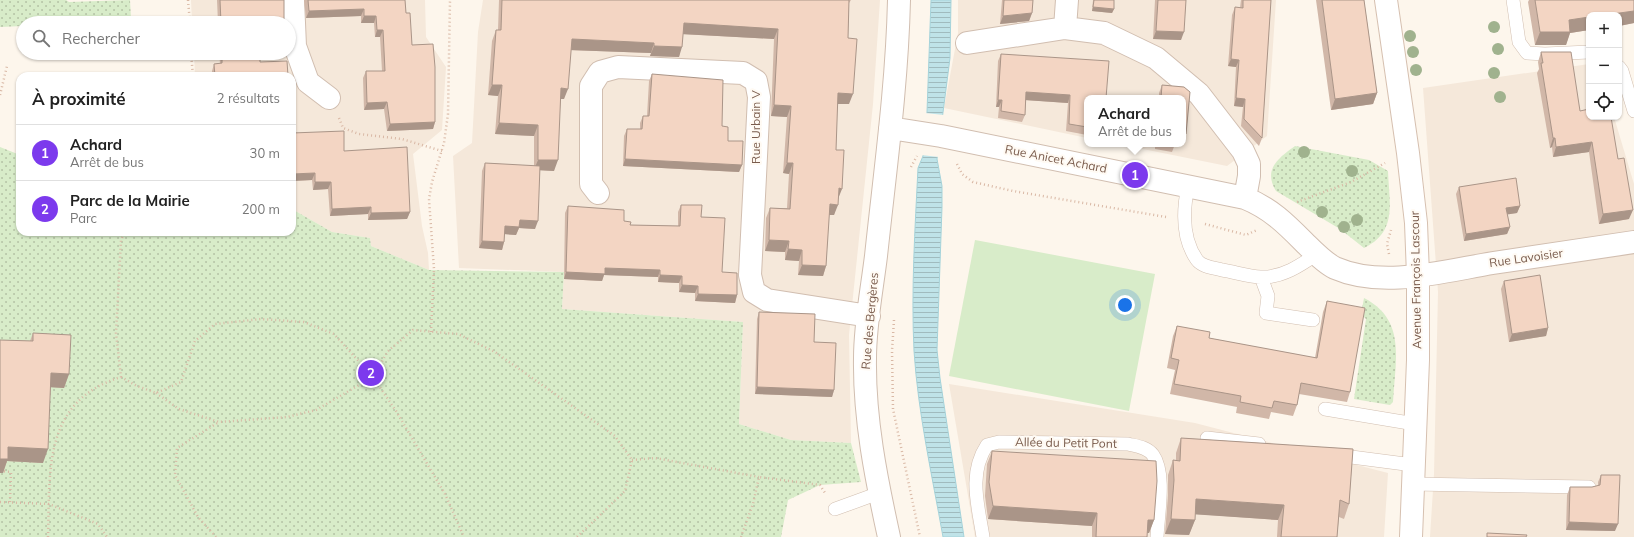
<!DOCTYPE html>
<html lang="fr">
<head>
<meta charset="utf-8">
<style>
	:root { --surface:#fff; --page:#f6f6f6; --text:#222; --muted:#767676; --line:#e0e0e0; --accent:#7c3aed }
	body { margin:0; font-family:Mulish,sans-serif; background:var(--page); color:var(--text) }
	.controls { position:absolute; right:12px; top:12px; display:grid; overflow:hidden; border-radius:8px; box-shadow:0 1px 3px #0004 }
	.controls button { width:36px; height:36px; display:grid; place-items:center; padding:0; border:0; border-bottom:1px solid var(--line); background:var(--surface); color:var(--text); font:20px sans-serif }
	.you { position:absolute; left:1125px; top:305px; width:14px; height:14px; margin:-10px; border:3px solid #fff; border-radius:50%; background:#1a73e8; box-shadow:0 0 0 6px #1a73e833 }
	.badge { display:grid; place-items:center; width:26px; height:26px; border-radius:50%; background:var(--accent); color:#fff; font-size:13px; font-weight:700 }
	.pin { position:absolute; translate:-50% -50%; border:2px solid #fff; box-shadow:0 1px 4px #0006 }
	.popup { position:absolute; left:1084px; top:95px; width:102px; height:52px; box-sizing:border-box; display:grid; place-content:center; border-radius:8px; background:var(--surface); filter:drop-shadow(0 1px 3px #0005); font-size:13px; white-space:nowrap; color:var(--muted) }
	.popup b { font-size:15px; color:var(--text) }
	.popup::after { content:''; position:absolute; left:50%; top:100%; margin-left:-8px; border:8px solid transparent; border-top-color:var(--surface) }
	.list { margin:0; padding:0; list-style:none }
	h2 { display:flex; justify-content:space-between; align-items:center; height:52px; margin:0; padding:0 16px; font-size:17px }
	h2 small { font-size:13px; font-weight:400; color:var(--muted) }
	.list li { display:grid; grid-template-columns:26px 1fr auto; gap:12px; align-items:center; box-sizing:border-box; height:56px; padding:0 16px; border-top:1px solid var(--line) }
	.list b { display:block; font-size:15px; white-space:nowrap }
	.list p { margin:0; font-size:13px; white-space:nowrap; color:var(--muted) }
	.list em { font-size:13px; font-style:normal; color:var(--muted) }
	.icon { flex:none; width:22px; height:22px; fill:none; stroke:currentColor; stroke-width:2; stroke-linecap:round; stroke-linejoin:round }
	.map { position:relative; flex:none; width:1634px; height:537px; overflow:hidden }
	.search { position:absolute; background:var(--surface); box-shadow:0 1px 3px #0004; left:16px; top:16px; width:280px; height:44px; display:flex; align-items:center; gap:10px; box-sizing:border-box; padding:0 14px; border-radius:22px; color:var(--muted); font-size:15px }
	.panel { position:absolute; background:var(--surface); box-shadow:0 1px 3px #0004; left:16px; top:72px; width:280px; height:164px; border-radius:12px }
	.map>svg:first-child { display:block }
</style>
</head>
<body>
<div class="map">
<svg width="1634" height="537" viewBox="0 0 1634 537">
	<defs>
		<pattern id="green-dots" width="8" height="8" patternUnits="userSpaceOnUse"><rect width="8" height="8" fill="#d8ecc9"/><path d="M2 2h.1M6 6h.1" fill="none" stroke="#b4c2a5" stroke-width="1.8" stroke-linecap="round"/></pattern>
		<pattern id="water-rules" width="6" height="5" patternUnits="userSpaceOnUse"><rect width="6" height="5" fill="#bfe3e8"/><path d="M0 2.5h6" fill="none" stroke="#a0bbbe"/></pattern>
	</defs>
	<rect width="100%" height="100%" fill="#fdf6ec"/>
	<path fill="#f5e8da" d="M191 0H425L426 37 446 67 442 130 413 154 422 226 428 253 429 270 371 246 370 238 332 232 292 209V76H195L194 53H289V23H192Z
		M483 0H880L873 104 849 335 851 443 791 440 739 424 743 322 562 309 564 272 459 268 453 156 472 143 478 32Z
		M958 0H1276L1267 136 1227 166 1118 144H1183V98H1087V138L944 108 958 33Z
		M1589 64V117H1614L1634 184V537H1430L1434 474 1438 292 1423 88Z
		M949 384 1195 423 1388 473 1384 537H975Z"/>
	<path fill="url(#green-dots)" d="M0 0H66L69 2 130 0 131 19 65 23H23V26L0 27Z
		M1295 146 1369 160 1388 171C1389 202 1398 232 1364 248L1340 229 1276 191C1263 170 1278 158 1295 146Z
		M0 147 20 155V232H292V209L332 232 370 238 371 246 429 270 564 272 562 309 743 322 739 424 791 440 851 443 861 482 820 485 788 500 781 537H0Z
		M1364 298C1407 320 1395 361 1393 402L1390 405 1354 399 1366 319 1361 314Z"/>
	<path fill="#d8ecc9" d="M975 240 1155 274 1129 411 949 376Z"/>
	<path fill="url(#water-rules)" stroke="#a5d3da" d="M931 0H951L950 58 937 159 942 186V207L937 350 940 378 964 537H943C932 475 918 413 914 351 911 290 915 229 918 168L923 156 927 112Z"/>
	<path fill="#fdf6ec" d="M925 113 944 115 939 157 921 155Z"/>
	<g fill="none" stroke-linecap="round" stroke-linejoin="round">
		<g stroke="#d1beb0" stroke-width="14">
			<path id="service" d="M1513 0 1519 42 1527 53 1545 54 1589 52
				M1619 67 1622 71 1634 111
				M1188 186C1183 210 1182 239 1197 260 1202 267 1215 268 1222 270 1235 272 1249 277 1261 277 1282 278 1301 265 1317 254
				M1261 277 1268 296 1266 313 1313 320
				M1325 409 1415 424
				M1207 438 1259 444
				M1336 455 1413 465
				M1412 484 1589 487
				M835 509 879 493
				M983 537C978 505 968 474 987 445L999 442 1128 444C1136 446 1147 447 1153 455 1166 473 1158 515 1157 537"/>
		</g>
		<g stroke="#d1beb0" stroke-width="24">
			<path id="minor" d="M293 0 295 46 308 82 329 98
				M1065 28 1067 0
				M967 43 1065 28 1104 33 1156 58 1199 94 1243 151 1249 164V176L1245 198
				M890 128 941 136 1245 198C1272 209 1287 225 1307 245 1315 253 1325 263 1335 268 1383 289 1444 271 1493 263 1540 256 1587 249 1634 242
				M598 193 591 184V86L600 72 618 67 743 73 756 81 759 97 750 275 754 292 767 300 869 316
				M889 537C876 478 864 418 865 358 865 324 872 289 876 256 885 171 897 86 899 0"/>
		</g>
		<g stroke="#d6c0b0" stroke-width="24">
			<path id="secondary" d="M1386 0 1408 153 1416 223 1418 275V360L1411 537"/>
		</g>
		<path stroke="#d9b8a5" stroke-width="2.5" stroke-dasharray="1 3" stroke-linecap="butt" d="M188 0 190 23
			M191 53 193 76
			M0 95 7 66
			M339 118 343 128 359 134 402 139 442 151
			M957 164 962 174 973 182 1013 191 1166 217
			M911 167 917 156
			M1297 202 1351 182 1385 163
			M1205 224 1246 235 1257 230
			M1389 254 1387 244 1391 230
			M894 320 892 351 893 409 920 537
			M431 332 434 269 429 199 432 182 444 143 448 114 450 0
			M121 377 137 386 156 393 181 382 195 341 215 324 261 319 304 322 334 334 373 377 396 411 445 494 464 537
			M156 393 179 409 219 422 287 417 316 410 373 377 388 351 413 330 458 334 495 352 615 436 632 460 625 491 577 537
			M632 460 655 458 759 477
			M0 471 11 472 10 502
			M0 502 49 504 98 524 107 537
			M48 537C50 469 43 401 121 377L116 333 121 240 125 232
			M216 537 198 517 175 475 177 448 219 422
			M741 537 753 504 759 477 820 485 825 493"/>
		<use href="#service" stroke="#fff" stroke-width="13"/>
		<use href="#minor" stroke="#fff" stroke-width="22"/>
		<use href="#secondary" stroke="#fff" stroke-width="22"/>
	</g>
	<g fill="#a0b28e">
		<circle cx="1494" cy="27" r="6"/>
		<circle cx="1410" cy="36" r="6"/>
		<circle cx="1498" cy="49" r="6"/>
		<circle cx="1413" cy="52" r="6"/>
		<circle cx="1416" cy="70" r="6"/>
		<circle cx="1494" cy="73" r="6"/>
		<circle cx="1500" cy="97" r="6"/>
		<circle cx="1304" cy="152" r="6"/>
		<circle cx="1352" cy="171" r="6"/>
		<circle cx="1322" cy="212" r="6"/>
		<circle cx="1357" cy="220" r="6"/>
		<circle cx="1344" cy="227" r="6"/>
	</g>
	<path fill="#d1b7a8" d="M217 0H284L283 23H218Z
		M304 0H405L406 13 412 45 435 122 433 129 387 131 384 109 364 110 363 78 366 71H382L380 37H375L374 23H361V16L306 18Z
		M499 0H851L849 3 848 38 849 104H837L836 150 838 198 834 215H829L826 266 823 276 798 275 799 261 785 260V252L765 251 766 218 770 208H787L789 174 783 173 787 117 771 116 774 39 683 34 679 57 650 56 651 53 571 50 564 99H561L554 171 540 170 535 229 519 228 516 235 505 234 504 242 502 250 479 248 482 171 485 163 534 166V136L495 134 498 96 488 95 492 41 496 30H498Z
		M1002 0H1033L1032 13 1029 21 1000 24Z
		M1093 0H1114V9L1112 13 1092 11Z
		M1155 0H1186L1181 40 1153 39Z
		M1241 0H1271L1262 138 1259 146 1241 126 1243 107 1234 106 1236 67 1228 66 1232 15 1235 7 1240 8Z
		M1316 0H1364L1377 93 1373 104 1331 110Z
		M1529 0H1634V23L1619 26V15H1589V30L1570 33 1566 45H1535L1528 2Z
		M1541 52 1580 111 1618 159 1629 219 1599 224 1589 152 1553 157 1552 147 1550 148 1537 73 1539 69 1538 62Z
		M219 53H260V62L288 76H212V71L214 64 220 63Z
		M1001 54 1087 98V135L1066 131 1068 103 1026 100 1025 115 1022 122 998 118 999 107H996L998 61Z
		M652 74 722 126 728 141 742 165 739 172 623 166 624 136 627 129H640V123L643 116H647L649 81Z
		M1162 85 1184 87 1190 92 1186 134 1183 142V98H1159V93Z
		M1155 144H1175L1172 152 1155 149Z
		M344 151 410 212 407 219 368 220V214L330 216 328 189 313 190 312 180 292 181Z
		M1459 187 1520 206 1517 213 1507 214 1510 227 1507 234 1464 241 1456 194Z
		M681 205 701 217 722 272 737 295 735 303 695 301V293L679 292V283L658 282V277L604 275 602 281 564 279 565 213 568 206 624 221 630 225 678 226V212Z
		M1504 281 1548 328 1546 336 1509 342 1501 289Z
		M1327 301 1350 392 1347 402 1299 394 1297 405 1293 416 1271 412 1269 419 1236 413 1237 407 1170 394 1175 370 1167 368 1173 336 1177 326 1209 338 1315 358 1323 312Z
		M759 312 814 342 834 390 832 397 755 394 757 319Z
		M33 333 69 374 64 388 51 387 43 463 7 461 3 473H0V340L30 341Z
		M1181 438 1353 449 1349 504 1344 519 1339 517 1337 537H1277L1278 520 1195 514V520L1189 535 1165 534 1168 495V475L1173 460H1176V453Z
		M992 451 1154 520 1149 533H1147V537H1092V526L988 519 985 496 987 464Z
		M1601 475 1615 531 1566 530 1567 495 1570 487H1592L1598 486V482Z"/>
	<path fill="#aa9588" d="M1093 7 1114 9 1112 13 1092 11Z
		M364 9 361 16 306 18 309 11Z
		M1634 11V23L1619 26V15H1605Z
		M1032 13 1029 21 1000 24 1003 16Z
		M364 16H376L374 23H361Z
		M1589 17V30L1570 33 1566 45H1535L1540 32 1569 20Z
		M284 20 283 23H258V22Z
		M684 23 778 29 774 39 680 34Z
		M377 30H383L380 37H375Z
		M1156 31 1184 32 1181 40 1153 39Z
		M572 39 654 43 651 53 568 50Z
		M654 46 682 47 679 57 650 56Z
		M1231 59 1239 60 1236 67 1228 66Z
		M492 85H502L498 96 488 95Z
		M561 88 568 89 564 99H557Z
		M1026 92 1070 95 1068 103 1024 100Z
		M838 93 853 94 849 104H834Z
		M1377 93 1373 104 1331 110 1335 99Z
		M1236 98 1245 99 1243 107 1234 106Z
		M998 100H1002L999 107H996Z
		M387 102 384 109 364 110 367 103Z
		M774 105 791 106 787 117 771 116Z
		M435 122 433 129 387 131 390 124Z
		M499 123 538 125 534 136 495 134Z
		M1183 134H1186L1183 142Z
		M1553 138H1555L1552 147 1550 148Z
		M1592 142 1589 152 1553 157 1556 147Z
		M625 159 742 165 739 172 623 166Z
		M538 160H558L554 171 534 170Z
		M787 163H793L789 174 783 173Z
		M315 173 312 180 292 181V174Z
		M315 182H331L328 189 313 190Z
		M839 188 842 189 838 199Z
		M830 204 838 205 834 215H826Z
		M1520 206 1517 213 1504 215 1506 208Z
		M371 207 368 214 330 216 332 209Z
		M1633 210 1629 219 1599 224 1603 214Z
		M410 212 407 219 368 220 371 213Z
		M520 220 538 221 535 229 519 228 516 235 503 234 505 226Z
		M1510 227 1507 234 1464 241 1466 234Z
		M769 240 789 241 785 252 765 251Z
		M482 241 504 242 502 250 479 248Z
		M788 249 802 250 799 261 785 260Z
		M802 265 826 266 823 276 798 275Z
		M605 268 660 270 658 277 604 275 602 281 564 279 566 272Z
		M660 275 682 276 679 283 658 282Z
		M682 285 698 286 695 293 679 292Z
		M698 294 737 295 735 303 695 301Z
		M1548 328 1546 336 1509 342 1512 334Z
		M51 373 69 374 64 388 46 387Z
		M757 387 834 390 832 397 755 394Z
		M8 447 48 449 43 463 7 461 3 473H0V459Z
		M1196 499 1284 505 1278 520 1190 514Z
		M993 506 1097 513 1092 526 988 519Z
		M1171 519 1195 520 1189 535 1165 534Z
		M1148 520H1154L1149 533H1143Z
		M1569 522 1618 524 1615 531 1566 530Z"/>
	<path fill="#f3d5c3" stroke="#aa9588" d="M220 0H284V20L258 22V23H221Z
		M308 0H405L406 13H410L412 45 433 44 435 67V122L390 124 387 102 367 103 366 71H385L383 30H377L376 16H364V9L309 11Z
		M502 0H849L848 38 857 39 853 94 838 93 836 150H844L842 189 839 188 838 205 830 204 826 266 802 265V250L788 249 789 241 769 240 770 208 790 209 793 163H787L791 106 774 105 778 29 684 23 682 47 654 46V43L572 39 568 89 561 88 558 160H538V125L499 123 502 85H492L496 30H501Z
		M1004 0H1033L1032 13 1003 16Z
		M1094 0H1114V9L1093 7Z
		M1158 0H1186L1184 32 1156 31Z
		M1243 0H1271L1262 138 1244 119 1245 99 1236 98 1239 60 1231 59 1235 7 1243 8Z
		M1322 0H1364L1377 93 1335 99Z
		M1535 0H1634V11L1605 15H1589V17L1569 20 1570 32H1540Z
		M1541 52H1571L1580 111 1589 109V117H1611L1618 159 1624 158 1633 210 1603 214 1592 142 1556 147 1555 138H1553L1541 63H1543Z
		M222 53H260V62L287 61 288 76H215L214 64 222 63Z
		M1001 54 1109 61 1106 98H1087V127L1069 124 1070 95 1026 92 1025 115 1001 111 1002 100H998Z
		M652 74 723 80 722 126 728 127V141H743L742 165 625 159 627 129H642L643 116H649Z
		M1162 85 1184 87 1190 92 1186 134H1183V98H1161Z
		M344 131V151L407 147 410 212 371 213V207L332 209 331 182H315V173L292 174V133Z
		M485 163 540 166 538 221 520 220 519 227 505 226 504 242 482 241Z
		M1516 178 1520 206 1506 208 1510 227 1466 234 1459 187Z
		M681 205H702L701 217 725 218 722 272 737 273V295L698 294V286L682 285V276L660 275V270L605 268V274L566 272 568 206 624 210V221L631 222 630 225 680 226Z
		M1540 275 1548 328 1512 334 1504 281Z
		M1327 301 1365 308 1350 392 1301 383 1297 405 1274 401 1272 408 1240 402 1241 396 1174 384 1179 360 1171 358 1177 326 1210 332 1209 338 1317 358Z
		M759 312 815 314 814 342 836 343 834 390 757 387Z
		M33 333 71 335 69 374 51 373 48 449 8 447V459H0V340L33 341Z
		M1181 438 1353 449 1349 504 1340 500 1337 537H1281L1284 505 1196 499 1195 520 1171 519 1174 480 1173 460 1180 461Z
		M992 451 1156 461 1157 481 1154 520H1148L1147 537H1096L1097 513 993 506 989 482Z
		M1601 475H1620L1618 524 1569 522 1570 487H1592L1600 485Z
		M1487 533 1527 535 1526 537H1487Z"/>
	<g text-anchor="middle" stroke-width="4" stroke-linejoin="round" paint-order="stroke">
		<g font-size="12" fill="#7a5c4d" stroke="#fffaf3">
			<text transform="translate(756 127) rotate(-90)" y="4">Rue Urbain V</text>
			<text transform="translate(1056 159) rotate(11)" y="4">Rue Anicet Achard</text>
			<text transform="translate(1526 258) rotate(-8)" y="4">Rue Lavoisier</text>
			<text transform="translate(1416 280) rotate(-91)" y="4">Avenue François Lascour</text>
			<text transform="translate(870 321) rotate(-85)" y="4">Rue des Bergères</text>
			<text transform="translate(1066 443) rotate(1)" y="4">Allée du Petit Pont</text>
		</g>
	</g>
</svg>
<div class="controls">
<button>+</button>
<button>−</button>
<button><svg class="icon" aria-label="locate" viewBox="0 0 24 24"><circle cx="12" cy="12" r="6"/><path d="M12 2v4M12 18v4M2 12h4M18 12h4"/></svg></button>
</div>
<div class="you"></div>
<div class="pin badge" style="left:1135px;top:175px">1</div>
<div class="popup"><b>Achard</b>Arrêt de bus</div>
<div class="pin badge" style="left:371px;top:373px">2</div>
<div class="search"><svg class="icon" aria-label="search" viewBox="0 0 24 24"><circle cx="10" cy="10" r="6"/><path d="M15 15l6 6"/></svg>Rechercher</div>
<section class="panel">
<h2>À proximité<small>2 résultats</small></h2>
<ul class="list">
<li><span class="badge">1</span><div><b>Achard</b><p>Arrêt de bus</p></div><em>30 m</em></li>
<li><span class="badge">2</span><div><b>Parc de la Mairie</b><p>Parc</p></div><em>200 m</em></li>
</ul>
</section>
</div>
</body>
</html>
